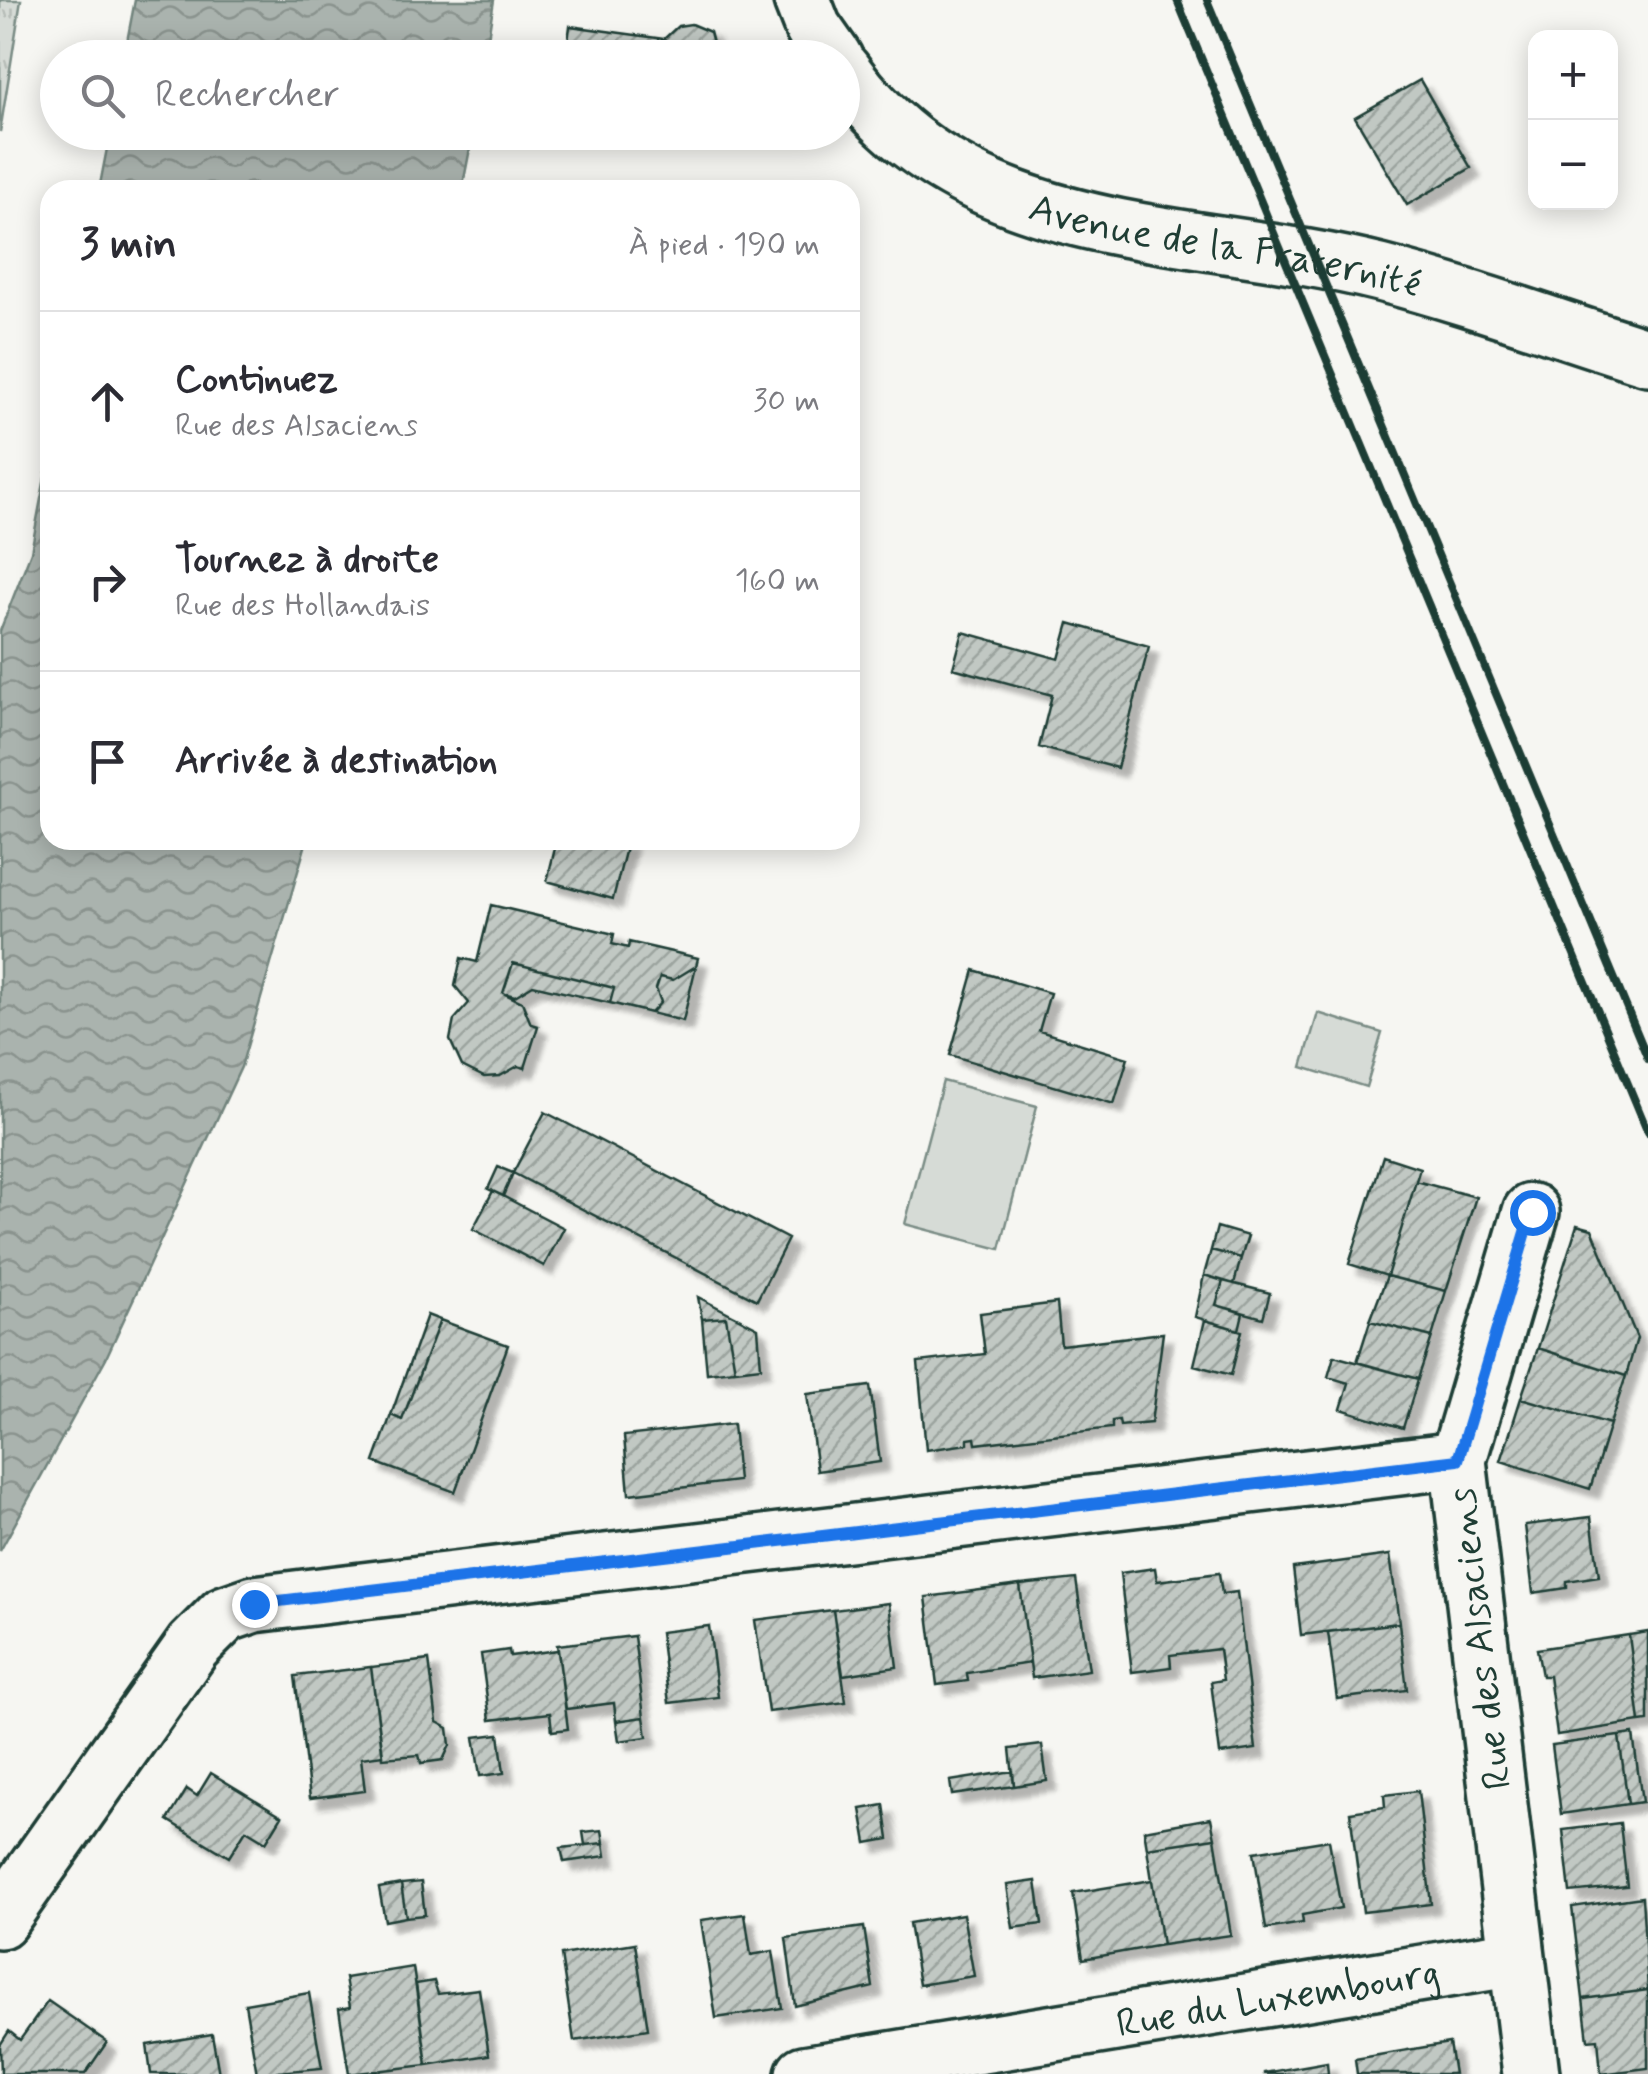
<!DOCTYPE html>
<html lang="fr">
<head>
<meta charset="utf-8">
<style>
	:root { --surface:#fff; --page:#f2f2f3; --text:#2b2b33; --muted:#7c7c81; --line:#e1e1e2 }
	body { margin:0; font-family:Mynerve,sans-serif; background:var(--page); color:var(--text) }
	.controls { position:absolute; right:30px; top:30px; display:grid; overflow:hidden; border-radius:20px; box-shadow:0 5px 25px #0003 }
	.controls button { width:90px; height:90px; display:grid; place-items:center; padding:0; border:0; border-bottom:2px solid var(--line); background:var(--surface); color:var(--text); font:50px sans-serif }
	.stop { position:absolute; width:30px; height:30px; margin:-22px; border:8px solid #1a73e8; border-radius:50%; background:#fff }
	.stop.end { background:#1a73e8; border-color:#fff; box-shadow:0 2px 10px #0008 }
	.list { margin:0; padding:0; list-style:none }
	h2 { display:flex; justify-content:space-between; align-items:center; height:130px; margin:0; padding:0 40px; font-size:42px }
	h2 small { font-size:32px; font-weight:400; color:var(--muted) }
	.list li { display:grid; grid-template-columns:65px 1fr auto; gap:30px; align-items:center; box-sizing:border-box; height:180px; padding:0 40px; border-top:2px solid var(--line) }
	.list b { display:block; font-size:38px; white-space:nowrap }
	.list p { margin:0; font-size:32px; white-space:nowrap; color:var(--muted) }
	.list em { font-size:32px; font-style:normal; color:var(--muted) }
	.icon { flex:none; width:55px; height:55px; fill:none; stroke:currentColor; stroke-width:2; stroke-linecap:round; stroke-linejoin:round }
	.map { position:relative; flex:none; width:1648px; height:2074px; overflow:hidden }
	.search { position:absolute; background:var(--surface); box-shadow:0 5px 25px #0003; left:40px; top:40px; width:820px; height:110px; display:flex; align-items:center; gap:25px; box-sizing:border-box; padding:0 35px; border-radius:55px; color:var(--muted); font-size:38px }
	.panel { position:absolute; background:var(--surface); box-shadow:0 5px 25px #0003; left:40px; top:180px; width:820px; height:670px; border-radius:30px }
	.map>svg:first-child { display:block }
</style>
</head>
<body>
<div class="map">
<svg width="1648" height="2074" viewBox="0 0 1648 2074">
	<defs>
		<pattern id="grass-tufts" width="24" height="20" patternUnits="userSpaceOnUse" patternTransform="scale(2.5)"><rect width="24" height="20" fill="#d6dbd6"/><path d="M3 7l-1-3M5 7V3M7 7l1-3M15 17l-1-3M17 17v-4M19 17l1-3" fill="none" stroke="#b7bdb8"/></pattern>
		<pattern id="water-waves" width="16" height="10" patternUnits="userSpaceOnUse" patternTransform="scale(2.5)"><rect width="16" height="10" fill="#aab3ae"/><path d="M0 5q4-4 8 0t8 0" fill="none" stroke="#8a938e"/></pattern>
		<pattern id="building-hatch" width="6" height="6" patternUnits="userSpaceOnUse" patternTransform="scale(2.5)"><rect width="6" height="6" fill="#c1c8c3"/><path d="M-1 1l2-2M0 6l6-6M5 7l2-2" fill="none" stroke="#9ca49f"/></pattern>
		<filter id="shadow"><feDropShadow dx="9" dy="9" stdDeviation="2.5" flood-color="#0004"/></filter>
	</defs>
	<rect width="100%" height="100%" fill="#f6f6f2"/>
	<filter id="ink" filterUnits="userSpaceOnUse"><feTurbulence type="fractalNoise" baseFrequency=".01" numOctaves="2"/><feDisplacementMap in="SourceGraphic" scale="20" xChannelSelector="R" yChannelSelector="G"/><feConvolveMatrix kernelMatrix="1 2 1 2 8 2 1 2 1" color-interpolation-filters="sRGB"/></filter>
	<g filter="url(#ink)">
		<path fill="url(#grass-tufts)" stroke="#7a8c85" stroke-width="2.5" d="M0 0H21L0 132Z"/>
		<path fill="#d6dbd6" stroke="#7a8c85" stroke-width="2.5" d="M1318 1013 1382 1033 1366 1087 1302 1067Z
			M943 1081 1037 1106 1000 1249 905 1224Z"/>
		<path fill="url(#water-waves)" stroke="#72847d" stroke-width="2.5" d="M135 0H494L485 57H124Z
			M110 133V132L473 133 462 190H99Z
			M50 451V840H307L241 1067 106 1358 0 1551V631L31 552Z"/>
		<path fill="url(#building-hatch)" stroke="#1f3d34" stroke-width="2.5" filter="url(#shadow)" d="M691 24 710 32 717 58H566L570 26 664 39 678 26Z
			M1420 80 1471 168 1407 205 1355 117Z
			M1069 623 1149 646 1117 768 1039 747 1052 695 953 668 963 632 1059 659Z
			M557 840H628L613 899 547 881Z
			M491 905 614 934 612 944 628 948 629 942 698 958 696 966 673 980 660 977 656 989 661 1002 651 1013 610 1003 614 988 513 963 503 993 522 1002 531 1024 538 1026 525 1068 518 1066 500 1076 484 1077 462 1066 450 1040 454 1020 469 1003 455 986 461 958 477 962Z
			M513 963 614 988 610 1003 533 985 515 996 503 993Z
			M696 966 683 1021 651 1013 661 1002 656 989 660 977 673 980Z
			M974 970 1050 993 1039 1031 1128 1058 1114 1104 950 1055Z
			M545 1112 788 1239 757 1300 513 1173Z
			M1383 1156 1420 1168 1387 1276 1349 1264Z
			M498 1167 513 1173 503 1196 488 1189Z
			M1416 1181 1476 1197 1446 1291 1387 1276Z
			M493 1191 564 1228 544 1266 473 1229Z
			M1577 1225 1592 1229 1637 1338 1626 1376 1538 1348Z
			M1217 1227 1248 1236 1241 1258 1211 1250Z
			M1211 1250 1241 1258 1234 1284 1204 1275Z
			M1204 1275 1223 1281 1216 1305 1243 1313 1239 1330 1195 1317Z
			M1387 1276 1446 1291 1432 1337 1370 1321Z
			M1223 1281 1270 1293 1263 1318 1216 1305Z
			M698 1297 758 1328 761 1367 735 1370 726 1317 702 1319Z
			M1057 1303 1061 1345 1163 1333 1151 1423 1120 1426 1119 1420 1112 1421V1428L976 1444 975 1438 968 1439V1444L926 1450 918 1362 985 1354 980 1313Z
			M427 1315 440 1320 402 1420 391 1415Z
			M726 1317 735 1370 707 1373 702 1319Z
			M440 1320 508 1345 455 1492 374 1462 391 1415 402 1420Z
			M1205 1320 1242 1331 1231 1375 1194 1365Z
			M1370 1321 1432 1337 1418 1379 1357 1362Z
			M1538 1348 1626 1376 1610 1424 1521 1398Z
			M1334 1356 1418 1379 1403 1428 1341 1409 1349 1383 1328 1377Z
			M870 1386 880 1462 817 1471 807 1394Z
			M1521 1398 1610 1424 1590 1489 1501 1461Z
			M733 1424 738 1481 629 1494 624 1436Z
			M1591 1517 1599 1576 1567 1581V1588L1533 1593 1525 1525Z
			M1390 1555 1399 1623 1301 1635 1293 1568Z
			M1155 1568 1157 1581 1219 1573 1222 1594 1237 1592 1256 1749 1220 1754 1211 1682 1223 1680 1219 1649 1170 1655 1171 1667 1132 1672 1120 1573Z
			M1076 1579 1089 1670 1032 1678 1020 1585Z
			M1020 1585 1030 1663 967 1673 968 1681 937 1685 926 1597Z
			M889 1603 897 1667 843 1675 833 1610Z
			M833 1610 846 1702 768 1712 755 1620Z
			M1399 1623 1407 1690 1337 1699 1328 1632Z
			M709 1626 718 1697 669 1703 660 1632Z
			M1648 1632V1721L1640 1722 1629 1635Z
			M1629 1635 1640 1722 1557 1735 1549 1676H1542L1537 1649Z
			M634 1636 644 1717 616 1721 614 1703 566 1709 557 1645Z
			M509 1650 510 1656 558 1650 568 1729 552 1731 550 1713 490 1720 481 1654Z
			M429 1660 437 1722 448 1728 450 1745 443 1760 421 1763 419 1755 383 1758 371 1667Z
			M371 1667 383 1755 361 1758 365 1791 310 1798 295 1676Z
			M644 1717 647 1737 619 1741 616 1721Z
			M499 1734 504 1773 480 1776 474 1737Z
			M1633 1734 1642 1802 1628 1804 1619 1736Z
			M1619 1736 1628 1804 1561 1814 1552 1745Z
			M1042 1745 1047 1781 1014 1786 1010 1749Z
			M1013 1771 1014 1786 952 1795 950 1781Z
			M211 1773 282 1816 266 1842 246 1830 229 1857 168 1820 187 1789 197 1796Z
			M1418 1791 1431 1904 1363 1912 1350 1812 1385 1807 1384 1795Z
			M884 1805 889 1839 867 1843 861 1809Z
			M1211 1818 1215 1838 1147 1848 1144 1830Z
			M1620 1823 1627 1886 1570 1892 1563 1830Z
			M602 1830 604 1843 585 1845 583 1832Z
			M1215 1838 1231 1935 1162 1945 1147 1848Z
			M1329 1840 1341 1908 1302 1915 1303 1923 1266 1929 1254 1852Z
			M604 1843 606 1856 564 1862 561 1848Z
			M1152 1880 1162 1945 1083 1959 1073 1893Z
			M1036 1881 1042 1924 1013 1928 1007 1885Z
			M421 1882 425 1915 406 1917 401 1884Z
			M401 1884 406 1917 385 1921 379 1888Z
			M1642 1897 1648 1990 1583 1999 1572 1907Z
			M745 1914 751 1955 773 1951 782 2008 716 2018 701 1920Z
			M963 1914 974 1976 919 1985 909 1923Z
			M864 1927 873 1987 795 2006 786 1938Z
			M635 1943 648 2029 574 2041 561 1955Z
			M413 1967 427 2065 349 2074 339 2009 350 2007 345 1978Z
			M434 1981 438 1994 479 1989 489 2055 427 2065 416 1984Z
			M1648 1990V2068L1601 2074 1598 2039 1588 2040 1583 1999Z
			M309 1993 322 2068 257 2074 245 2004Z
			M48 2001 107 2042 85 2074H1L0 2045 9 2031 20 2040Z
			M212 2034 219 2074H151L147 2045Z
			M1449 2043 1454 2074H1357L1355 2059Z
			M1327 2062 1328 2074H1264V2073Z"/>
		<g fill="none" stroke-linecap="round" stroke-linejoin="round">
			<g stroke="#1f3d34" stroke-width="62">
				<g id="minor">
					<path d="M0 1920 193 1646 225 1614 254 1604 1458 1460"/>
					<path id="s1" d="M804 2074 1515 1958"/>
					<path d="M1531 2074 1458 1460 1531 1212"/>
				</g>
			</g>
			<g stroke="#1f3d34" stroke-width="62">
				<g id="major">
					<path d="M802 0 813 28 834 58"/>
					<path id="s2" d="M842 70C971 249 1190 225 1380 273 1470 296 1559 329 1648 357"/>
				</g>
			</g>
			<use href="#minor" stroke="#f6f6f2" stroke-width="55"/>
			<use href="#major" stroke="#f6f6f2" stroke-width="55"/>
			<path stroke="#1f3d34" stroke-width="8" d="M1177 0 1648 1132
				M1207 0 1648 1059"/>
		</g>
	</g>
	<g fill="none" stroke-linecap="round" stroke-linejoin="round" filter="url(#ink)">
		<path stroke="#1a73e8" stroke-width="12" d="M254 1604 1458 1460 1532 1212"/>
	</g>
	<g text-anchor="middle" stroke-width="10" stroke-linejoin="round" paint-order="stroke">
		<g font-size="40" fill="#1f3d34" stroke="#f6f6f2">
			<text dy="14" stroke="none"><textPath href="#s2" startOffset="435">Avenue de la Fraternité</textPath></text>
			<text transform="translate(1478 1639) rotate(-97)" y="14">Rue des Alsaciens</text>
			<text dy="14" stroke="none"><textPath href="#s1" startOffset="480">Rue du Luxembourg</textPath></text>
		</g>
	</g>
</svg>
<div class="controls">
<button>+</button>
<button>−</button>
</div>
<div class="stop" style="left:1532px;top:1212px"></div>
<div class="stop end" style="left:254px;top:1604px"></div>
<div class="search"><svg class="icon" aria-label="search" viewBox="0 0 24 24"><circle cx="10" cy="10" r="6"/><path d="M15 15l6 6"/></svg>Rechercher</div>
<section class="panel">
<h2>3 min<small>À pied · 190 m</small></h2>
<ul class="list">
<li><svg class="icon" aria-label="ahead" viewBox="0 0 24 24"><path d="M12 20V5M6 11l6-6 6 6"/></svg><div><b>Continuez</b><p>Rue des Alsaciens</p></div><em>30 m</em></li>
<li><svg class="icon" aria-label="right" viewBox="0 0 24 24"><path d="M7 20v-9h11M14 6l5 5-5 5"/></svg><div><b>Tournez à droite</b><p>Rue des Hollandais</p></div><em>160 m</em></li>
<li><svg class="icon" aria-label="arrive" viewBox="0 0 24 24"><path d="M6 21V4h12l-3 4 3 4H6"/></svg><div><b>Arrivée à destination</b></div></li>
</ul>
</section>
</div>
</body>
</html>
